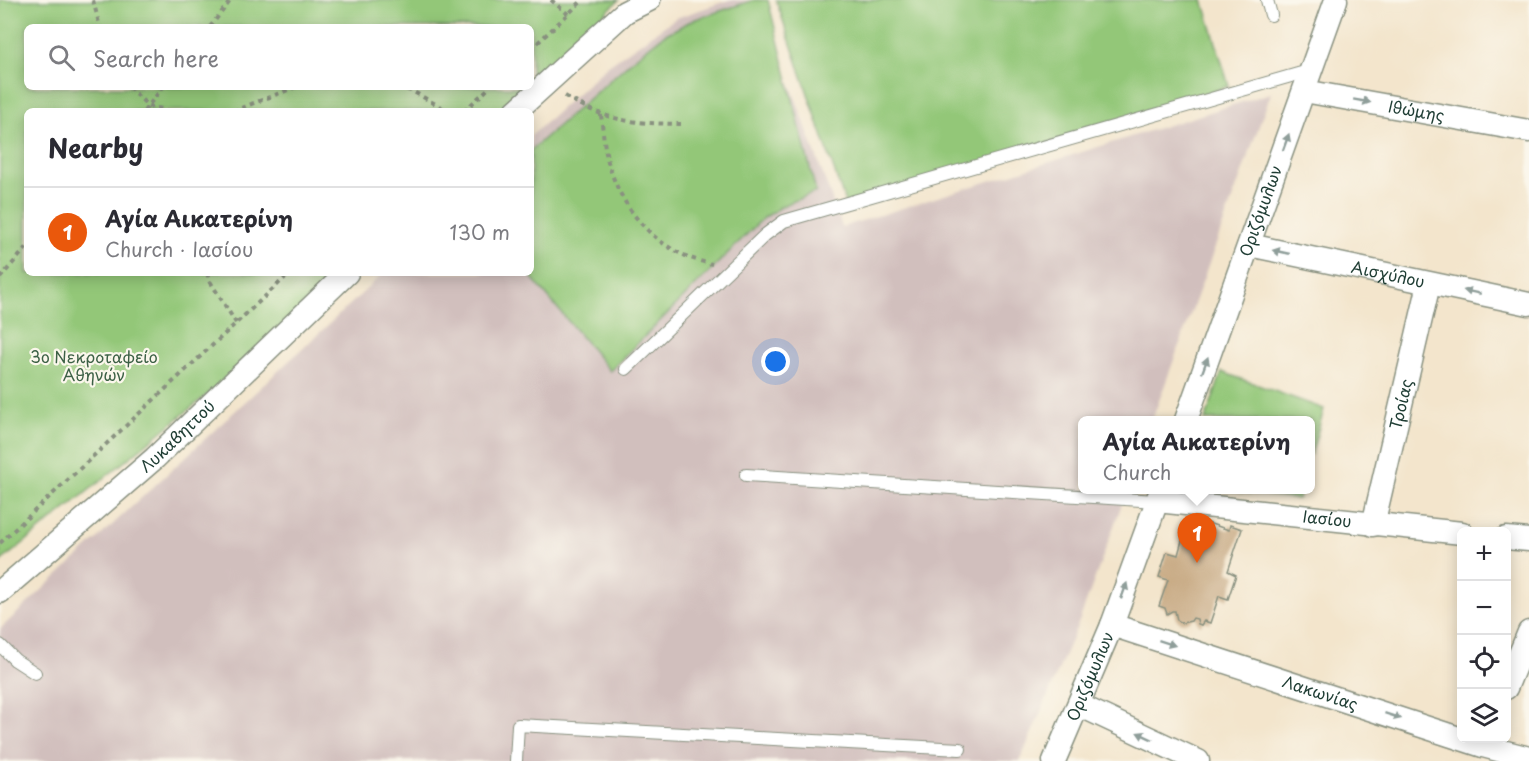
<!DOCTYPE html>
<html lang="en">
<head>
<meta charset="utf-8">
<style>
	:root { --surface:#fff; --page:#f7f7f7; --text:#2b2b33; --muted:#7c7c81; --line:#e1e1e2; --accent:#ea580c }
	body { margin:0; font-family:"Playpen Sans",sans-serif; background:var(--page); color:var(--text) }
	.controls { position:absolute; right:18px; bottom:18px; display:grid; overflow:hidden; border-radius:9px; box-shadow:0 3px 15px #0003 }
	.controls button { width:54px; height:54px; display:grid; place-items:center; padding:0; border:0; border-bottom:2px solid var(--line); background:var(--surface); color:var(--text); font:30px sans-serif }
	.you { position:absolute; left:776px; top:362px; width:21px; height:21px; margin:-15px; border:4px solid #fff; border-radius:50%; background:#1a73e8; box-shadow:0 0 0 9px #1a73e833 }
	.badge { display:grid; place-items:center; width:39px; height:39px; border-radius:50%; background:var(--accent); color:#fff; font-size:20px; font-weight:700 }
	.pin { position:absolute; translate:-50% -50px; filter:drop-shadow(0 2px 3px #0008) }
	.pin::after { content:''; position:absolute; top:32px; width:21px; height:18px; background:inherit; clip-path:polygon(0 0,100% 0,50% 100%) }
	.popup { position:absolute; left:1078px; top:416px; width:237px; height:78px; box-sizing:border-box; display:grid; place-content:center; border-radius:9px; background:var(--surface); filter:drop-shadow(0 2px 4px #0005); font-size:20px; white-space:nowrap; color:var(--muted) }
	.popup b { font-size:22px; color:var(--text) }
	.popup::after { content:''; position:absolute; left:50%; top:100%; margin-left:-12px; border:12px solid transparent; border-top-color:var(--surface) }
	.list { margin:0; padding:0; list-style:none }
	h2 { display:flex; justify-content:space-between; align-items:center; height:78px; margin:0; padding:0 24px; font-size:26px }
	h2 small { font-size:20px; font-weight:400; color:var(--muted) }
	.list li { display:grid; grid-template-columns:39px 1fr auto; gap:18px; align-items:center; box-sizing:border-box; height:90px; padding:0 24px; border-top:2px solid var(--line) }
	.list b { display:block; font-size:22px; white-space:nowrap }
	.list p { margin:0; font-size:20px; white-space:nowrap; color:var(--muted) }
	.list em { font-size:20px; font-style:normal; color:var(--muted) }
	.icon { flex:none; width:33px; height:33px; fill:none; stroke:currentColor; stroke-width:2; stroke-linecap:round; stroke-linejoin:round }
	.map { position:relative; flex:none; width:1529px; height:761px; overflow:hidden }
	.search { position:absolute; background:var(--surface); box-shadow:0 3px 15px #0003; left:24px; top:24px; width:510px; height:66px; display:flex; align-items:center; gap:15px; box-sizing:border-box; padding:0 21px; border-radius:9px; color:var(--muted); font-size:22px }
	.panel { position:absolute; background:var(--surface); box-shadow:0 3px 15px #0003; left:24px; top:108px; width:510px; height:168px; border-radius:9px }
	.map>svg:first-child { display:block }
</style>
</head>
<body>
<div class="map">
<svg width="1529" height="761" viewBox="0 0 1529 761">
	<rect width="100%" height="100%" fill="#fbf7ec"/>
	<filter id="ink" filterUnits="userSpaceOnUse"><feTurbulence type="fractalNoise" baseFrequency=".0167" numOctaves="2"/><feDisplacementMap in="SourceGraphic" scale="12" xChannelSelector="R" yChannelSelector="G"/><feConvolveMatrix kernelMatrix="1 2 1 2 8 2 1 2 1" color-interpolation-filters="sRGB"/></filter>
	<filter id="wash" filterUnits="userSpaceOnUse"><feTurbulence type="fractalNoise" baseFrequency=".008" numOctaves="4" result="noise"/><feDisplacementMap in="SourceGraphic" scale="24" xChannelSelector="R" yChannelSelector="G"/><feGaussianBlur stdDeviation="1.35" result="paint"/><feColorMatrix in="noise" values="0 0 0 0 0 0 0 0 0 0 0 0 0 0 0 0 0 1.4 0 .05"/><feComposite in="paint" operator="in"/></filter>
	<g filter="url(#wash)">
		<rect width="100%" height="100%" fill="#f3e5cc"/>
		<path fill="#d1bfbd" d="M729 0H760L842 227 1271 93 1152 420H1083V490H1127L1080 619 1020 761H0V629L384 273H531V136L607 66 676 18Z"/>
		<path fill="#93c778" stroke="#598256" stroke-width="1.5" d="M0 0H619L531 85V27H27V87H529L504 111H27V273H336L222 383 0 562Z
			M754 0H768L816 192 784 205 762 219 610 371 528 273H531V150L637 56 664 35 693 20Z
			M776 0H1203L1229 86 847 208Z
			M1222 372 1324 409 1311 455V420H1205Z
			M1220 490H1301L1298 499Z"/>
		<g id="blocks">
			<path fill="#c9ac86" d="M1193 518 1229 530 1230 525 1242 529 1228 571 1236 575 1228 599 1219 596 1210 623 1204 621 1201 625 1198 624 1197 619 1193 618 1191 621 1182 623 1177 620 1175 611H1172L1167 614 1165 608 1159 606 1168 580 1159 577 1167 552 1178 555 1186 526 1190 527Z"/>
		</g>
	</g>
	<g filter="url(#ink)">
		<use href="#blocks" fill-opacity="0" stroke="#899180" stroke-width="1.5"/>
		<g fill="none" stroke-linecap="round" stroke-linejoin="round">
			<g stroke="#899180" stroke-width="14">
				<path id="lane" d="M1267 0 1271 15
					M626 369 765 235 784 221 1312 70
					M746 475 1157 501
					M0 645 15 660 35 673
					M516 761 518 725 960 749"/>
			</g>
			<g stroke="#899180" stroke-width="25">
				<g id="street">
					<path id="s1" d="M1304 91 1529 131"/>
					<path d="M516 111 625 12 649 0"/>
					<path id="s2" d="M1249 245 1529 304"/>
					<path id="s3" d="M1186 420 1336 0"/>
					<path id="s4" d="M1157 501 1462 533"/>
					<path id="s5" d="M1373 525 1429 284"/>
					<path d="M1506 538 1529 540"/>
					<path id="s6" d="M0 592 155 458 347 273"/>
					<path id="s7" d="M1112 625 1483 746 1529 758"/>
					<path d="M1506 688 1529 632"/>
					<path d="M1079 705 1198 761"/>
					<path id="s8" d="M1054 761 1112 625 1161 490"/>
				</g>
			</g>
			<path stroke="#899180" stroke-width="4" stroke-dasharray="4.5 4.5" stroke-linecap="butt" d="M93 0 100 27
				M551 0 568 14
				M210 27 231 0
				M531 49 583 0
				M129 87 148 106 172 111
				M398 87 412 91 448 111
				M565 96C608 122 631 123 681 124
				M144 111 163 87
				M233 111 296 87
				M464 111 490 87
				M601 115C603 131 604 147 608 162 622 212 659 254 712 264
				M208 273V278L236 323
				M0 278 27 247
				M0 543 290 273"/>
			<use href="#lane" stroke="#fff" stroke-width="12"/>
			<use href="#street" stroke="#fff" stroke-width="22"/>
		</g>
		<defs><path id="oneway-solid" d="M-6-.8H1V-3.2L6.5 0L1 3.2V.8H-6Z" transform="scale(1.5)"/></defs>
		<g fill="#8f9e9a">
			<use href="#oneway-solid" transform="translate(1362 101) rotate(10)"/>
			<use href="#oneway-solid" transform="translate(1286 142) rotate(-70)"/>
			<use href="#oneway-solid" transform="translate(1281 252) rotate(-168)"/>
			<use href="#oneway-solid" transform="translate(1472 292) rotate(-168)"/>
			<use href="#oneway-solid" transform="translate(1205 365) rotate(-70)"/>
			<use href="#oneway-solid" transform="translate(1124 591) rotate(-70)"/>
			<use href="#oneway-solid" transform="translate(1167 643) rotate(18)"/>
			<use href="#oneway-solid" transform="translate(1393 716) rotate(18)"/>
			<use href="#oneway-solid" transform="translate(1145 736) rotate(-155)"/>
		</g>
	</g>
	<g text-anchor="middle" stroke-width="4.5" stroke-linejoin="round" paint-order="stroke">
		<g font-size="16" fill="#1f3d34" stroke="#fbf7ec">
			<text dy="6" stroke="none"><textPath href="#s1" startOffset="114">Ιθώμης</textPath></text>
			<text dy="6" stroke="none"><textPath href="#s3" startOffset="222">Οριζόμυλων</textPath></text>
			<text dy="6" stroke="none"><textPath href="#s2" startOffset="142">Αισχύλου</textPath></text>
			<text dy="6" stroke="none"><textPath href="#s5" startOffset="124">Τροίας</textPath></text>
			<text dy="6" stroke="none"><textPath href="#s6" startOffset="236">Λυκαβηττού</textPath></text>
			<text dy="6" stroke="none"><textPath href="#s4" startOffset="171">Ιασίου</textPath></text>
			<text dy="6" stroke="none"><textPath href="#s8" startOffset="92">Οριζόμυλων</textPath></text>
			<text dy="6" stroke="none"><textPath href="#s7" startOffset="219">Λακωνίας</textPath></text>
		</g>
		<g font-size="16" fill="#3c6045" stroke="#fbf7ec">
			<text x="94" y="363">3ο Νεκροταφείο<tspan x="94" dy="18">Αθηνών</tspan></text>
		</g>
	</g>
</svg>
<div class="controls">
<button>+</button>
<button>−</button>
<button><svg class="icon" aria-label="locate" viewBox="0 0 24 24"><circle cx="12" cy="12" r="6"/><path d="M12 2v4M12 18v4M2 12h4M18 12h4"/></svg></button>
<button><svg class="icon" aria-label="layers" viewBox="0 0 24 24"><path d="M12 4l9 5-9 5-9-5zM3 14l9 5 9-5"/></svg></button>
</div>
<div class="you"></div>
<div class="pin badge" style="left:1197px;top:563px">1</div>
<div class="popup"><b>Αγία Αικατερίνη</b>Church</div>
<div class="search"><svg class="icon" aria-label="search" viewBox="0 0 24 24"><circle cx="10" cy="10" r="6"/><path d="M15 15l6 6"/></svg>Search here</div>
<section class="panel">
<h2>Nearby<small></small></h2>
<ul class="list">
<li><span class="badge">1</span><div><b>Αγία Αικατερίνη</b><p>Church · Ιασίου</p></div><em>130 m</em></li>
</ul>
</section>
</div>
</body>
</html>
